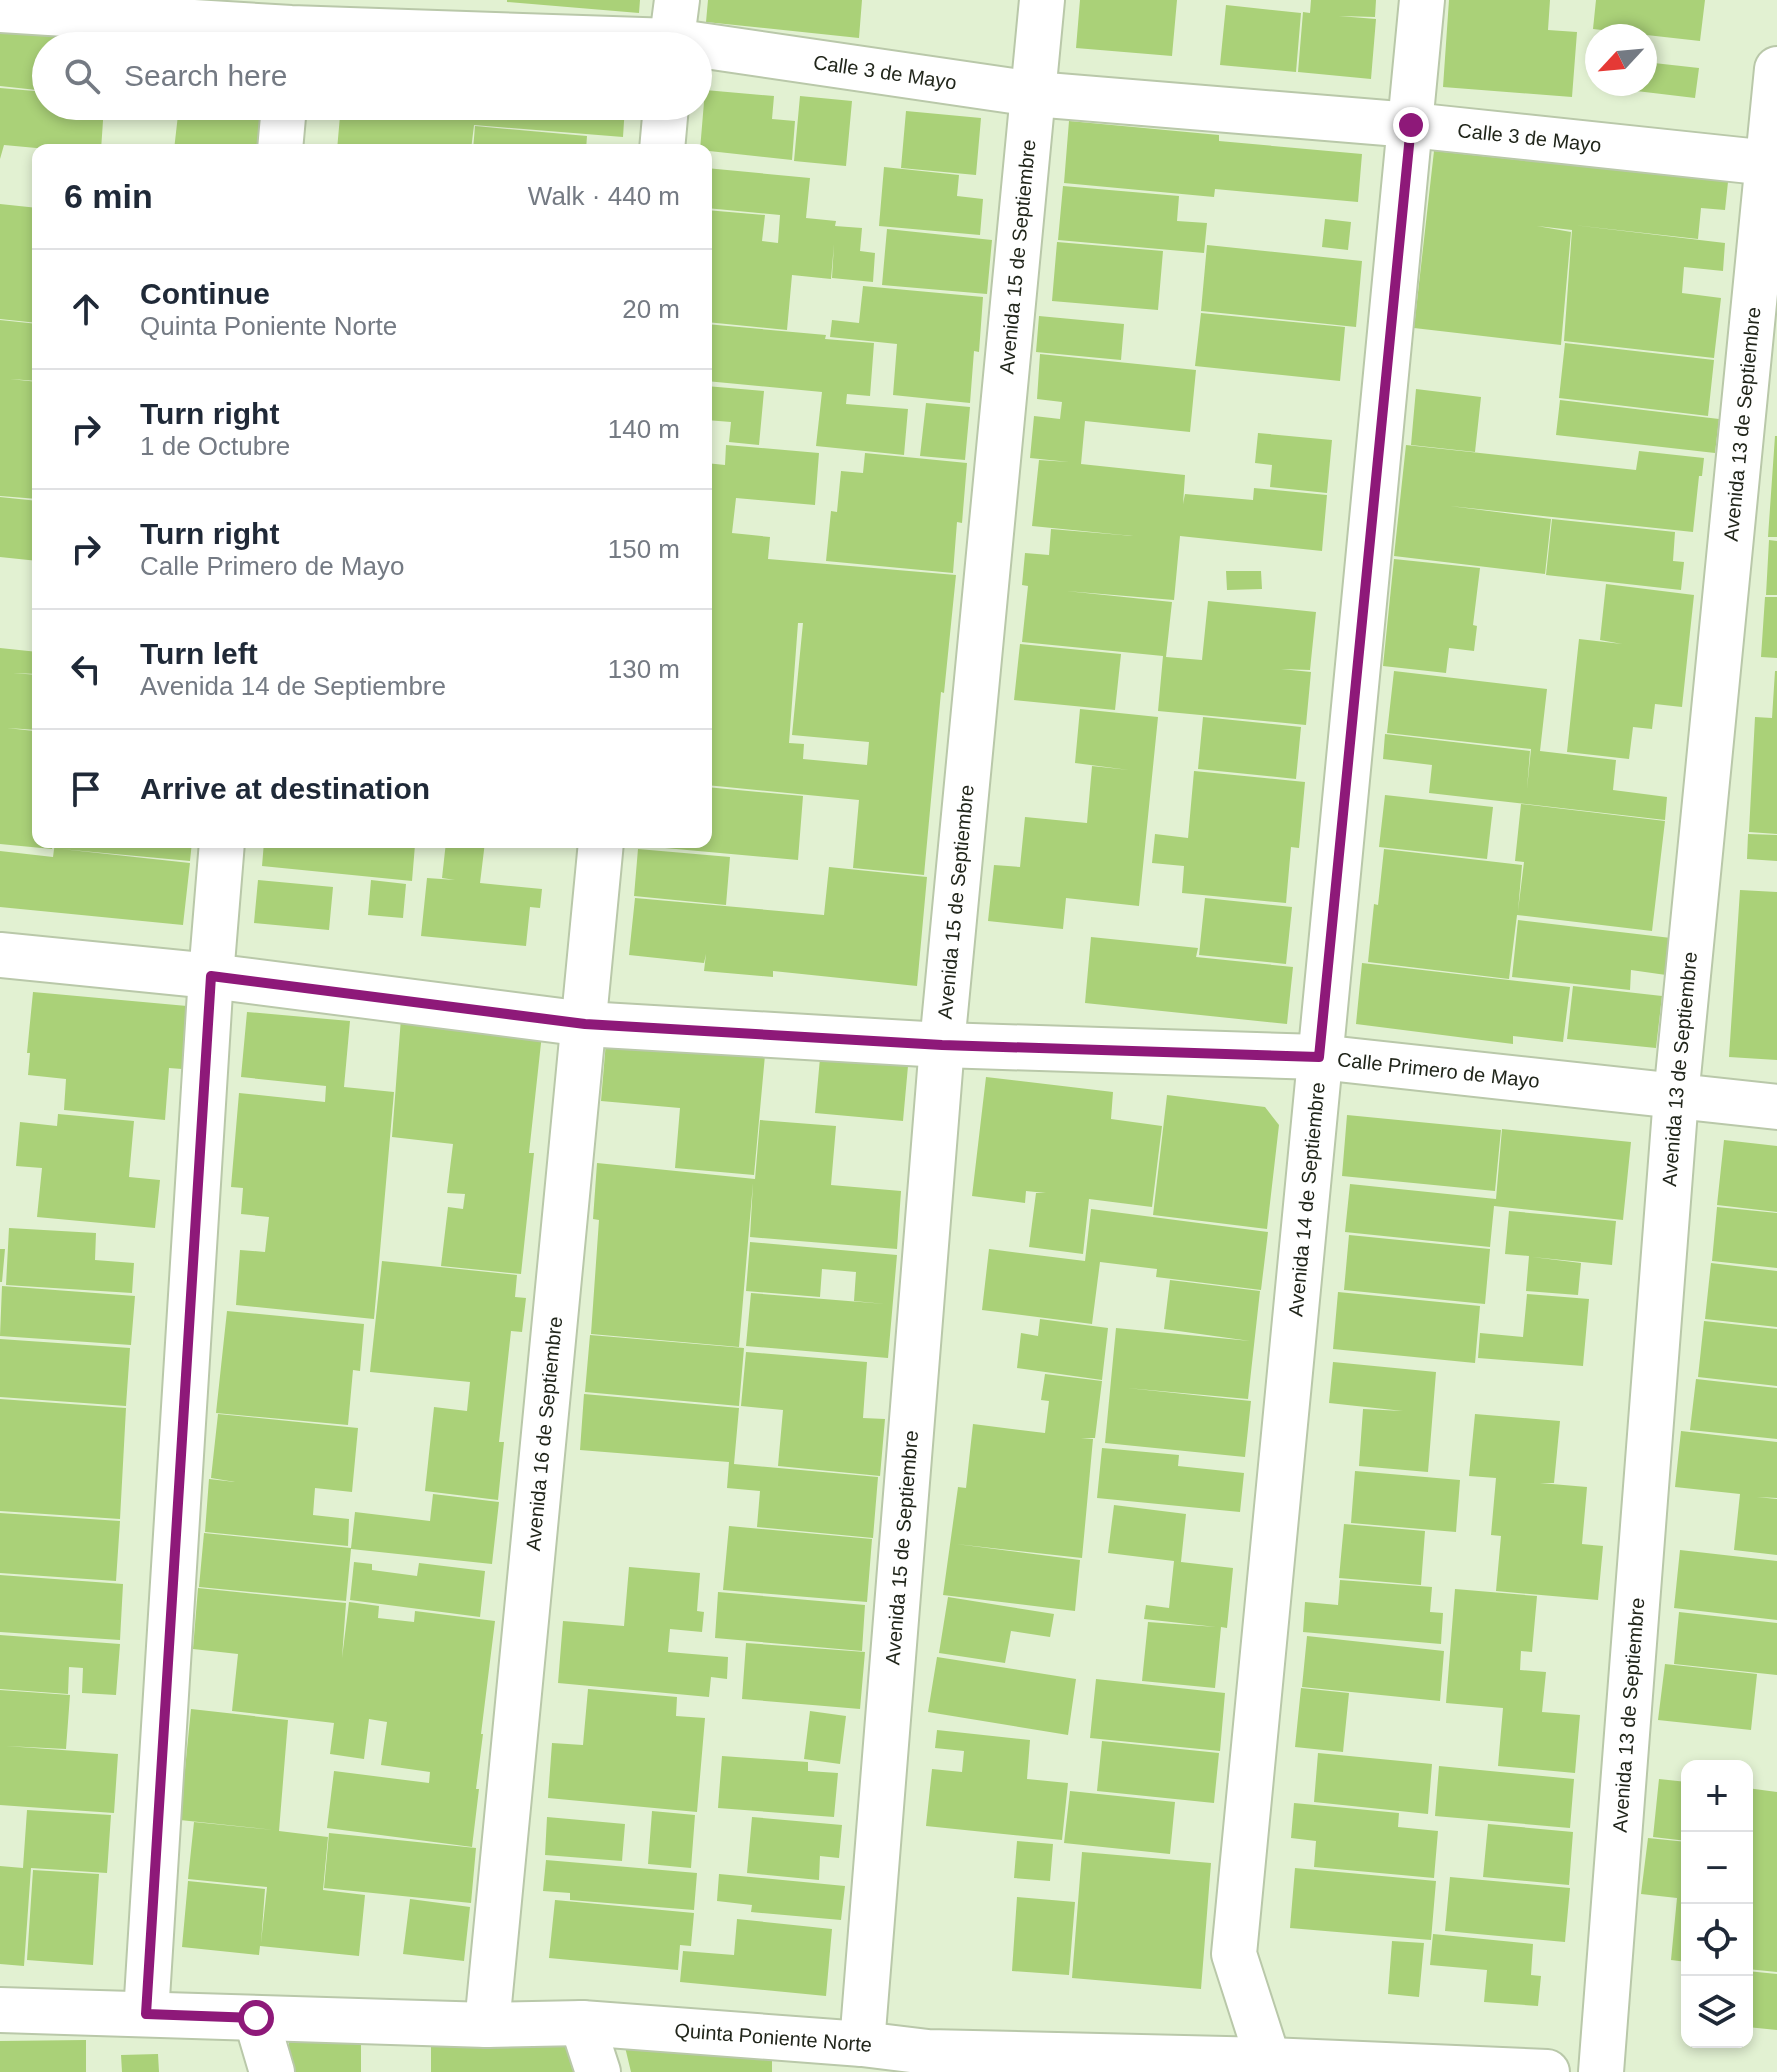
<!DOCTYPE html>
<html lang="en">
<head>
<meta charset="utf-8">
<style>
	:root { --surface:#fff; --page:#f6f6f7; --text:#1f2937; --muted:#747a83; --line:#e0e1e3 }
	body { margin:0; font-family:Helvetica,sans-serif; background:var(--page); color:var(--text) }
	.controls { position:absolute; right:24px; bottom:24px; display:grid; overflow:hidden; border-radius:16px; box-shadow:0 4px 12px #0003 }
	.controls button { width:72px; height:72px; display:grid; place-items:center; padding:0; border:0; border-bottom:2px solid var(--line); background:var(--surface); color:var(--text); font:40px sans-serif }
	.compass { position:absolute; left:1585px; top:24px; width:72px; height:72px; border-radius:50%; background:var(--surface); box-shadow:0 4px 12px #0003; rotate:244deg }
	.stop { position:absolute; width:24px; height:24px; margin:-18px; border:6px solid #8e1979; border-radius:50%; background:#fff }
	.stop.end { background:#8e1979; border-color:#fff; box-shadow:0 2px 8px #0008 }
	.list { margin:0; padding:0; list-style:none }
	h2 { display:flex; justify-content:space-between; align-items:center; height:104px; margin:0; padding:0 32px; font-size:34px }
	h2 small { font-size:26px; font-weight:400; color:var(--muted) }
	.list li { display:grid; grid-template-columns:52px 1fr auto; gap:24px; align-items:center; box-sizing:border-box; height:120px; padding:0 32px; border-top:2px solid var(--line) }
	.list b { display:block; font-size:30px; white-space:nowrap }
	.list p { margin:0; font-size:26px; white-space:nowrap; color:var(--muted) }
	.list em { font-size:26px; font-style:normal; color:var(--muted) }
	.icon { flex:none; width:44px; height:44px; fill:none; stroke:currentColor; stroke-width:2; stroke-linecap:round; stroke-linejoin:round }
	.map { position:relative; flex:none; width:1777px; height:2072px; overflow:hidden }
	.search { position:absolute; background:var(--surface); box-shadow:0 4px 12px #0003; left:32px; top:32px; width:680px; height:88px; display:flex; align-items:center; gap:20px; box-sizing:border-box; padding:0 28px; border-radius:44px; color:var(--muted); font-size:30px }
	.panel { position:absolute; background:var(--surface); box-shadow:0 4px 12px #0003; left:32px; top:144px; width:680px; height:704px; border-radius:16px }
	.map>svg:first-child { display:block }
</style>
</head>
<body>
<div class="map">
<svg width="1777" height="2072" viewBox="0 0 1777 2072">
	<rect width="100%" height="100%" fill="#e2f1d2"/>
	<path fill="#aad178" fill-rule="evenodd" d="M507 0H640L639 13 507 2Z
		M708 0H862L859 38 706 22Z
		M1080 0H1177L1172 56 1076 48Z
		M1311 0H1376L1375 17 1339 16 1376 19 1371 79 1298 72 1303 12 1310 13Z
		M1449 0H1550L1548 30 1577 32 1572 97 1443 87Z
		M1596 0H1705L1700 41 1593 29Z
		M1226 5 1301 13 1296 72 1220 65Z
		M0 24 106 34 105 46H46V91L0 86Z
		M1645 62 1699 68 1695 98 1628 90V84H1645Z
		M0 88 46 92V106H104L101 150H58L4 145 0 159Z
		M705 90 774 96 772 119 795 121 792 160 700 150Z
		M800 96 852 101 846 166 794 161Z
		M179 106H264V115H260L257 150H174Z
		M327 106H625L623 137 474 125 471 150H337L340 116 326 114Z
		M906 111 981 118 976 175 901 168Z
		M1069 121 1219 135V141L1362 154 1358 202 1215 189 1214 197 1064 183Z
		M475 126 587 136 586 150H473Z
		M1434 151 1728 182 1725 210 1701 208 1698 239 1573 225 1725 243 1723 271 1684 267 1682 293 1721 298 1714 358 1564 341 1572 230 1537 226 1571 232 1561 345 1414 328Z
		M884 167 959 175 957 196 983 199 980 235 879 226Z
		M706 168 810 178 806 218 836 221 835 226 862 228 860 251 875 253 873 282 832 278 834 244 831 279 792 275 787 330 706 322V210L765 215 762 241 778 243 780 215 706 208Z
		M1063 186 1179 196 1177 221 1207 223 1204 253 1058 240Z
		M0 204 38 208V323L0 319Z
		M1325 219 1351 222 1348 250 1322 247Z
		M887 229 992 240 987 294 882 285Z
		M1057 242 1163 251 1158 310 1052 301Z
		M1207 245 1362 261 1356 327 1201 311Z
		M863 286 983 297 979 352 974 351 970 403 893 395 897 344 830 337 832 320 859 323Z
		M1201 313 1345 327 1340 381 1195 366Z
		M1039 316 1124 324 1121 360 1036 352Z
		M0 320 38 324V381L10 379 38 382V499L0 496Z
		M706 324 826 335 825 339 874 343 870 396 847 394 846 404 908 409 904 455 816 446 822 392 706 381Z
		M1565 343 1714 360 1708 416 1559 398Z
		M1040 354 1196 370 1190 432 1085 421 1081 464 1185 475 1183 504 1185 494 1253 500 1254 488 1327 495 1322 551 1180 536 1174 600 1066 591 1172 602 1166 657 1202 660 1208 601 1316 612 1310 670 1281 669 1311 672 1306 725 1158 711 1163 656 1022 642 1028 586 1022 585 1025 553 1049 555 1051 529 1133 536 1032 526 1039 460 1069 462 1030 458 1034 416 1060 419 1062 402 1037 399Z
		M706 386 764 391 759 445 729 442 731 422 706 420Z
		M1416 389 1481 397 1475 452 1411 445Z
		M1560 400 1719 419 1715 453 1556 435Z
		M926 403 970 407 965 460 920 456Z
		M1258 433 1332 440 1327 493 1270 487 1272 465 1255 463Z
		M1775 436H1777V537H1768Z
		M726 445 819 453 815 505 736 498 732 533 770 537 768 559 956 575 944 693 941 692 924 875 853 868 859 800 706 785V463L725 465ZM798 623H803L792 735 869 742 867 765 803 759 804 744 789 743Z
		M1406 445 1636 470 1639 451 1704 458 1702 476H1699L1693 532 1450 506 1551 519 1545 574 1394 556Z
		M865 453 967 463 962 523 957 522 953 573 826 561 831 511 837 512 841 471 863 473Z
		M0 497 38 501V561L0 557Z
		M1552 519 1675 532 1673 561 1684 562 1681 590 1546 575Z
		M1769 540 1777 541V595H1766Z
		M1394 559 1480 568 1473 625 1477 626 1474 651 1449 648 1446 673 1383 666Z
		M1226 571H1261L1262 589 1227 590Z
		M1606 584 1694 595 1682 707 1655 704 1652 729 1633 727 1629 759 1567 752 1579 639 1622 644 1600 640Z
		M1765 597H1777V658L1761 657Z
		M1020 644 1121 654 1115 710 1014 700Z
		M0 648 38 652V674L13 673 38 675V730L7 728 34 731 33 756 38 757V842H53L52 849 0 844Z
		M1394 671 1547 689 1540 751 1616 760 1613 790 1667 797 1665 820 1429 793 1432 765 1383 759 1385 734 1530 751 1527 789 1531 749 1387 733Z
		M1775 671H1777V834L1749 832 1755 717 1772 718Z
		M1080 709 1158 717 1139 906 1066 898 1063 929 988 921 994 865 1020 867 1025 817 1087 823 1092 766 1129 770 1075 763Z
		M1203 717 1301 727 1296 779 1198 769Z
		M1194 771 1305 782 1299 848 1291 847 1286 903 1182 893 1184 866 1152 863 1155 834 1188 838Z
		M706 787 803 796 798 860 643 846V842H706Z
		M1385 795 1493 807 1487 859 1379 847Z
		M1521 804 1665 821 1652 931 1517 915 1509 979 1368 962 1374 904 1378 905 1384 849 1522 865 1518 911 1524 862 1515 861Z
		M1748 834 1777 835V861L1747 859Z
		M55 842H192L190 861 61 849 190 863 183 925 0 907V851L53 857Z
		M264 842H381L415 845 412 881 262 866Z
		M446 842H485L480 883 542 889 540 908 530 907 526 946 421 936 427 878 455 880 442 878Z
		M638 849 730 857 726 905 634 896Z
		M829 867 927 877 917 986 773 971V977L704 971 706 954 704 963 629 955 635 898 824 915Z
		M258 880 333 887 329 930 254 923Z
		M371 880 406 884 403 918 368 915Z
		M1740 890 1777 892V1060L1729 1057Z
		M1205 898 1292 907 1286 964 1199 955Z
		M1518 920 1671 938 1666 975 1631 970 1630 990 1512 977Z
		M1091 937 1198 948 1196 957 1293 967 1287 1024 1085 1003Z
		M1362 963 1570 987 1563 1042 1513 1036V1044L1356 1024Z
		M1573 986 1662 996 1656 1048 1567 1039Z
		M33 992 187 1006 182 1069 169 1068 165 1120 64 1110 66 1079 28 1075 30 1053H27Z
		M247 1012 350 1021 344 1087 394 1092 374 1319 236 1305 240 1250 265 1252 269 1217 241 1214 243 1188 231 1187 239 1093 325 1102 326 1086 241 1077Z
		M401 1018 542 1034 529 1153H534L521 1274 441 1266 448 1207 463 1209 465 1194 447 1193 453 1144 392 1137Z
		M606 1042 765 1055 754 1175 675 1168 680 1108 601 1101Z
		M820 1058 908 1066 903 1121 815 1113Z
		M986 1077 1113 1092 1111 1119 1162 1126 1152 1207 1089 1199 1083 1254 1029 1247 1036 1193H1046L1026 1191 1025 1203 972 1196Z
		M1167 1095 1265 1107 1279 1125 1267 1229 1153 1215Z
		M58 1114 134 1121 129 1177 160 1180 155 1228 37 1217 42 1168 16 1166 20 1122 57 1126Z
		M1347 1115 1501 1130 1495 1191 1342 1176Z
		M760 1120 836 1126 831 1185 901 1191 897 1249 750 1237 753 1183 739 1347 591 1334 599 1220 593 1219 597 1163 755 1179Z
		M1502 1129 1631 1142 1623 1220 1494 1206 1490 1247 1345 1232 1350 1184 1496 1199Z
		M1724 1140 1777 1146V1212L1717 1205Z
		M1717 1207 1777 1213V1268L1712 1261Z
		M1091 1209 1268 1232 1261 1290 1156 1277 1157 1269 1100 1262 1092 1324 982 1310 989 1249 1085 1261Z
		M1509 1211 1616 1221 1612 1265 1532 1257 1581 1263 1578 1295 1526 1291 1529 1256 1505 1254Z
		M9 1228 96 1233 95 1260 134 1263 132 1293 6 1285Z
		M1349 1235 1490 1249 1485 1304 1344 1290Z
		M750 1242 897 1255 888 1358 746 1346 751 1293 885 1304 854 1301 856 1272 822 1269 820 1297 746 1291Z
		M0 1249H5L2 1282H0Z
		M382 1261 517 1275 515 1297 526 1298 522 1332 511 1331 499 1442H504L498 1500 425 1491 434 1407 467 1411 470 1382 370 1372Z
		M1711 1263 1777 1271V1327L1705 1319Z
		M1170 1280 1260 1291 1248 1399 1127 1388 1251 1401 1245 1457 1105 1443 1116 1328 1250 1341 1164 1329Z
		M2 1286 135 1296 131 1345 0 1336Z
		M1338 1292 1480 1306 1475 1363 1333 1349Z
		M1527 1294 1589 1299 1583 1366 1478 1358 1480 1333 1523 1337Z
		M227 1311 364 1324 360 1371 353 1370 348 1425 216 1413Z
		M1040 1319 1108 1328 1102 1380 1017 1368 1021 1333 1038 1336Z
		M1704 1321 1777 1329V1386L1698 1377Z
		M590 1335 744 1348 739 1406 585 1392Z
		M0 1339 130 1348 126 1406 0 1397Z
		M746 1352 867 1362 863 1418 885 1419 880 1476 778 1466 783 1410 741 1406Z
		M1333 1362 1436 1372 1428 1472 1359 1466 1363 1409 1403 1411 1329 1403Z
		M1045 1374 1102 1381 1095 1438H1081L1093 1439 1082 1558 956 1544 1080 1560 1075 1611 943 1595 958 1487 966 1488 973 1424 1045 1433 1049 1401 1041 1400Z
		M1696 1379 1777 1388V1439L1690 1430Z
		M584 1394 739 1408 734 1464 878 1477 873 1538 757 1527 760 1491 727 1488 729 1462 580 1450Z
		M0 1399 126 1408 120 1519 0 1511Z
		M218 1414 358 1428 352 1492 315 1488 313 1515 349 1519 348 1546 205 1532 209 1479 235 1482 211 1478Z
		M1475 1414 1560 1421 1554 1483H1540L1587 1487 1582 1544 1603 1546 1598 1600 1496 1591 1501 1536 1491 1535 1496 1478 1469 1476Z
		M1681 1431 1777 1442V1498L1757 1497 1777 1499V1555L1734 1550 1740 1494 1675 1487Z
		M1102 1448 1179 1455 1178 1466 1244 1473 1240 1512 1097 1498Z
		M1355 1471 1460 1480 1456 1532 1351 1523Z
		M433 1494 499 1502 492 1564 351 1549 346 1601 199 1587 204 1533 351 1548 355 1512 430 1521Z
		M1114 1505 1186 1514 1181 1562 1233 1568 1227 1628 1221 1627 1215 1688 1142 1681 1148 1622 1216 1627 1144 1619 1146 1605 1169 1608 1174 1561 1108 1553Z
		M0 1513 120 1521 116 1581 0 1573Z
		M1344 1524 1425 1531 1421 1585 1339 1578Z
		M729 1526 872 1539 867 1602 723 1590Z
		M1680 1550 1777 1561V1620L1674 1608Z
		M354 1562 372 1564V1570L417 1576 419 1563 485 1571 480 1617 350 1600Z
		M629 1567 700 1573 697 1611 704 1612 702 1632 670 1629 668 1652 728 1657 727 1679 711 1677 709 1697 558 1683 563 1621 624 1626Z
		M0 1575 123 1584 120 1640 0 1632Z
		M1340 1580 1432 1587 1430 1612 1443 1613 1441 1644 1303 1632 1305 1602 1338 1605Z
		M198 1588 346 1603 342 1658 349 1602 379 1606 378 1618 414 1622 415 1611 495 1621 481 1734H483L476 1789H479L472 1847 327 1828 334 1771 429 1783 430 1772 381 1765 387 1722 369 1719 364 1759 330 1754 334 1723 232 1711 238 1654 193 1649Z
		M1455 1589 1537 1596 1532 1652 1521 1651 1520 1670 1546 1672 1542 1712 1580 1715 1575 1773 1498 1766 1503 1708 1446 1703Z
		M718 1592 865 1605 862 1651 715 1638Z
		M948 1597 1054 1614 1050 1637 1011 1631 1005 1663 939 1653Z
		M1679 1612 1777 1623V1675L1674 1664Z
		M0 1635 120 1644 116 1695 82 1693 83 1668 69 1667 68 1694 0 1689Z
		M1307 1636 1444 1651 1440 1701 1302 1687Z
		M746 1643 865 1652 860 1709 742 1699Z
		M937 1657 1076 1679 1068 1735 928 1712Z
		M1665 1664 1757 1674 1751 1730 1658 1720Z
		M1096 1679 1225 1693 1220 1751 1090 1738Z
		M1301 1688 1349 1693 1343 1752 1295 1747Z
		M588 1689 677 1697 676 1716 705 1718 697 1812 548 1798 552 1743 583 1745Z
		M0 1690 70 1695 66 1749 6 1746 118 1754 114 1813 0 1805Z
		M191 1709 288 1720 279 1831 328 1837 323 1890 365 1895 359 1956 260 1946 259 1955 182 1947 188 1881 265 1889 261 1943 267 1887 188 1879 194 1822 274 1830 180 1820Z
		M810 1711 846 1716 840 1764 804 1759Z
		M937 1730 1030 1740 1027 1779 1068 1783 1062 1840 926 1826 932 1769 962 1772 964 1751 935 1748Z
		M1102 1741 1219 1753 1214 1803 1097 1791Z
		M1318 1753 1432 1764 1428 1814 1314 1802Z
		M722 1756 808 1762V1771L838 1773 834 1817 718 1808Z
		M1439 1766 1574 1779 1570 1828 1435 1816Z
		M1659 1779 1687 1782V1841L1653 1837Z
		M1747 1788 1777 1792V1972L1747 1969Z
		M1070 1791 1175 1802 1170 1854 1064 1843Z
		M1294 1803 1399 1813 1398 1827 1438 1831 1434 1878 1314 1867 1316 1841 1291 1838Z
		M27 1810 111 1815 107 1873 31 1868 24 1966 0 1964V1866L23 1868Z
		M652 1811 695 1815 691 1868 648 1864Z
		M547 1817 625 1824 622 1861 545 1855Z
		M752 1817 842 1825 839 1858 820 1856 819 1880 747 1873Z
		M1488 1824 1573 1832 1569 1885 1483 1877Z
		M329 1833 476 1848 471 1903 324 1888Z
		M1648 1838 1687 1842V1962L1671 1960 1677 1898 1641 1894Z
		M1017 1841 1053 1844 1050 1881 1014 1878Z
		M1082 1852 1211 1863 1201 1989 1072 1978Z
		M546 1860 697 1873 694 1910 570 1900V1893L543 1891Z
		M1295 1868 1436 1881 1431 1940 1290 1928Z
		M33 1870 99 1874 93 1965 27 1960Z
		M719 1874 845 1886 841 1920 751 1912 752 1905 717 1901Z
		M1450 1877 1570 1888 1565 1942 1445 1931Z
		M1017 1897 1075 1902 1069 1975 1012 1971Z
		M410 1899 470 1907 464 1961 403 1954Z
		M555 1900 694 1913 691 1946 680 1945 678 1970 549 1958Z
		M737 1919 832 1929 826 1996 680 1982 683 1951 734 1955Z
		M1433 1934 1533 1944 1531 1975 1541 1976 1538 2006 1484 2002 1487 1970 1430 1965Z
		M1392 1941 1424 1943 1419 1997 1388 1994Z
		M1747 1971 1777 1974V2030L1747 2027Z
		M289 2032H361V2072H289Z
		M431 2037 577 2038V2072H431Z
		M86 2040V2072H0V2041Z
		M625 2047 772 2059V2072H631Z
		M158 2054 159 2072H122L121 2055Z"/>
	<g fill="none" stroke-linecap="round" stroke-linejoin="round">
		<g stroke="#b9c8a9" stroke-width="48">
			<g id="minor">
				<path id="s1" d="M0 10 291 28 672 41 1034 94 1411 125 1769 163"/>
				<path d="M671 46 677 0"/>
				<path d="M280 150 284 106"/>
				<path d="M662 150 666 106"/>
				<path id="s2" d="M0 955 211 976 585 1024 942 1045 1319 1057 1777 1107"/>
				<path id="s3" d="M0 2010 487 2025 582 2023 862 2044 928 2052 1268 2060 1547 2072"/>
				<path d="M146 2014 211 976 222 842"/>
				<path d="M256 2018 272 2072"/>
				<path d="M582 2023 598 2072"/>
				<path id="s4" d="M487 2025 601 842"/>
				<path id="s5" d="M862 2044 942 1045 1042 0"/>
				<path id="s6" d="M1272 2072 1234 1954 1422 0"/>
				<path id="s7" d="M1601 2072 1676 1097 1777 69"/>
			</g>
		</g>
		<use href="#minor" stroke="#fff" stroke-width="44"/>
	</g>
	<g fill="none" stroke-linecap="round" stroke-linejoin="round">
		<path stroke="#8e1979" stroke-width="10" d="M256 2018 146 2014 211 976 585 1024 942 1045 1319 1057 1411 125"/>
	</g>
	<g text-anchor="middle" stroke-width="7" stroke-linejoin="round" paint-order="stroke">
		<g font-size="20" fill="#21261b" stroke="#e2f1d2">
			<text dy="7" stroke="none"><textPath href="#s1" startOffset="888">Calle 3 de Mayo</textPath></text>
			<text dy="7" stroke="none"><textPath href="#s1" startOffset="1536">Calle 3 de Mayo</textPath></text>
			<text dy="7" stroke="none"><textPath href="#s5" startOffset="1794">Avenida 15 de Septiembre</textPath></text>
			<text dy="7" stroke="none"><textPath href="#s7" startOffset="1654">Avenida 13 de Septiembre</textPath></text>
			<text dy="7" stroke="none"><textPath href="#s5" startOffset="1146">Avenida 15 de Septiembre</textPath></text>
			<text dy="7" stroke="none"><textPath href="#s2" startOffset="1444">Calle Primero de Mayo</textPath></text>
			<text dy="7" stroke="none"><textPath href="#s7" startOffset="1006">Avenida 13 de Septiembre</textPath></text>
			<text dy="7" stroke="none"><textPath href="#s6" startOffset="882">Avenida 14 de Septiembre</textPath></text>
			<text dy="7" stroke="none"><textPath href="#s4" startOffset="594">Avenida 16 de Septiembre</textPath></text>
			<text dy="7" stroke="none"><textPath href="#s5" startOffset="498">Avenida 15 de Septiembre</textPath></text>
			<text dy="7" stroke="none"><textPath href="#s7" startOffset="358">Avenida 13 de Septiembre</textPath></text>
			<text dy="7" stroke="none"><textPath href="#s3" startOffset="774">Quinta Poniente Norte</textPath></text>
		</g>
	</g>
</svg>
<div class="controls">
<button>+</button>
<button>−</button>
<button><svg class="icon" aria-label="locate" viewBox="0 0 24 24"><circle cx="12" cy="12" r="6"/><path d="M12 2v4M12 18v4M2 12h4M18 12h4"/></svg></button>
<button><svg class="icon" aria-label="layers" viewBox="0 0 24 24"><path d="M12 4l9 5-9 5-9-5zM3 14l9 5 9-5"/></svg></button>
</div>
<svg class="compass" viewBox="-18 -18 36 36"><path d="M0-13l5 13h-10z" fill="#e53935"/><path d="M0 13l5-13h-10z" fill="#747a83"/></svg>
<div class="stop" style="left:256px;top:2018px"></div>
<div class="stop end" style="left:1411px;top:125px"></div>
<div class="search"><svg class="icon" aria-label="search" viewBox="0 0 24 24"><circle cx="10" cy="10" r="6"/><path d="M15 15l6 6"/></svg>Search here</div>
<section class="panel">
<h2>6 min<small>Walk · 440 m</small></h2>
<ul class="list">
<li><svg class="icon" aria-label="ahead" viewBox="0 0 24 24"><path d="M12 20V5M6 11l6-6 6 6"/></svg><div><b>Continue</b><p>Quinta Poniente Norte</p></div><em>20 m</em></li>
<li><svg class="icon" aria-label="right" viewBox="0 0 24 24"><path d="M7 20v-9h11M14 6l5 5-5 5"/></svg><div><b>Turn right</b><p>1 de Octubre</p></div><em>140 m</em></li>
<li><svg class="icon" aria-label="right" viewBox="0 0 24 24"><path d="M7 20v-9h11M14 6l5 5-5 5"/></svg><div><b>Turn right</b><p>Calle Primero de Mayo</p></div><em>150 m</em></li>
<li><svg class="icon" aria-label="left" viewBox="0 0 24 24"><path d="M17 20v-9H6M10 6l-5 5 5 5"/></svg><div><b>Turn left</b><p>Avenida 14 de Septiembre</p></div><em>130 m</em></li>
<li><svg class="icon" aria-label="arrive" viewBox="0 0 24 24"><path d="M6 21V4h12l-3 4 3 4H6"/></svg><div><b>Arrive at destination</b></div></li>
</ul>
</section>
</div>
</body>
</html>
